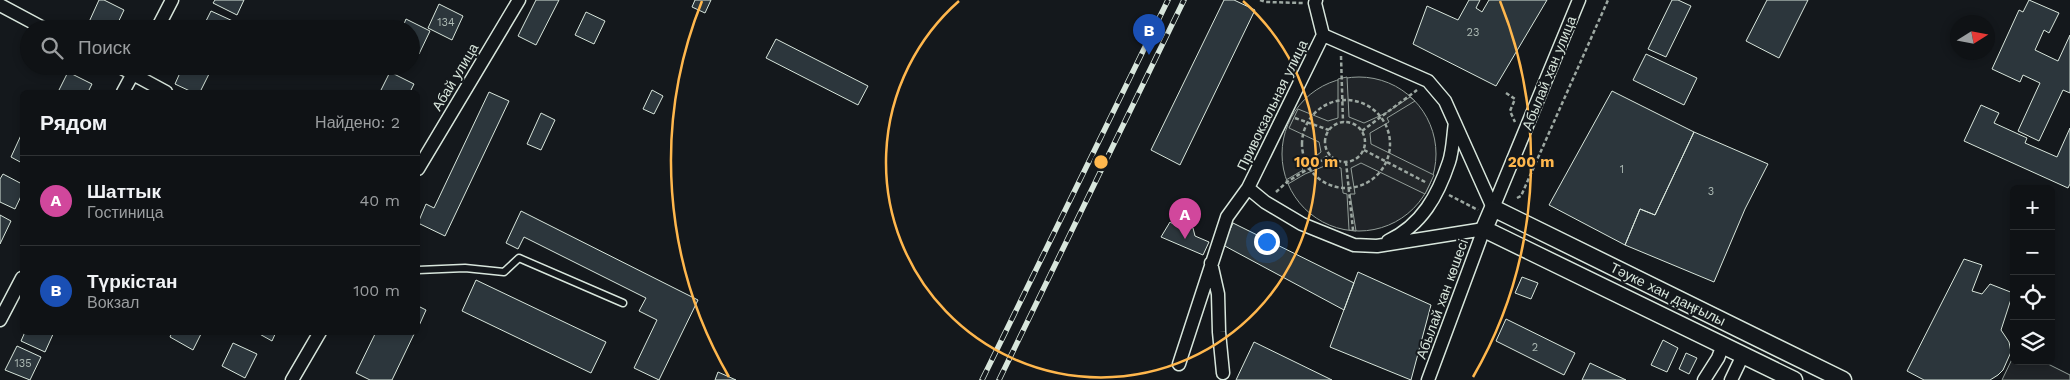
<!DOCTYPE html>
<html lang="ru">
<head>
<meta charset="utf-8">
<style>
	:root { --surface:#0f1215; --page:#181b1e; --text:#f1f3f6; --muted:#9b9ea0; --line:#2f3234; --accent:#db2777 }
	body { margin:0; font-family:"Work Sans",sans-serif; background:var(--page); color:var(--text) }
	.controls { position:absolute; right:15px; bottom:15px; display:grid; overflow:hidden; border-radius:8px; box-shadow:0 2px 8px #0003 }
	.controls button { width:45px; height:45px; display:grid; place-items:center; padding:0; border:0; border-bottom:1px solid var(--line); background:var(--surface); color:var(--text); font:25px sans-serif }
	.compass { position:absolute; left:1950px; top:15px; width:45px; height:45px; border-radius:50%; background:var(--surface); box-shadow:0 2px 8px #0003; rotate:79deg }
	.you { position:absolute; left:1266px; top:241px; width:18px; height:18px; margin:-12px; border:4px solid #fff; border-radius:50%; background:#1a73e8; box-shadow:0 0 0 8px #1a73e833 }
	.badge { display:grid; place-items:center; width:32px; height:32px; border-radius:50%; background:var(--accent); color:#fff; font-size:16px; font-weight:700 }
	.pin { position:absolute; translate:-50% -41px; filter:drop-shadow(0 1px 2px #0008) }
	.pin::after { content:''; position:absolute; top:26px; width:18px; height:15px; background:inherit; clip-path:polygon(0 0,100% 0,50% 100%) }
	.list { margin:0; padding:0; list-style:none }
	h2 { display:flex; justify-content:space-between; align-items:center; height:65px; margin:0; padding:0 20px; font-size:21px }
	h2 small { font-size:16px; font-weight:400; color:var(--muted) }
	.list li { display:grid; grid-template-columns:32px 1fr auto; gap:15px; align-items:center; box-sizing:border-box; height:90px; padding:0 20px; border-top:1px solid var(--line) }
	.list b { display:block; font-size:19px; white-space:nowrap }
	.list p { margin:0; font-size:16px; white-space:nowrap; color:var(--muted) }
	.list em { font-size:16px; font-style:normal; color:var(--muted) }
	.icon { flex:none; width:28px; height:28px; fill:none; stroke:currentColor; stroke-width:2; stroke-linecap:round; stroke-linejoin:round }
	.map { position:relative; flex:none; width:2070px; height:380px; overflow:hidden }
	.search { position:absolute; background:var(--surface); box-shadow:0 2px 8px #0003; left:20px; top:20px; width:400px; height:55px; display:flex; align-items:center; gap:12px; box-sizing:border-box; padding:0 18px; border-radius:28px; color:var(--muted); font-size:19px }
	.panel { position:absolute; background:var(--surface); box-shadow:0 2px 8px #0003; left:20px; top:90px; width:400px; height:245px; border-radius:8px }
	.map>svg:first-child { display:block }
</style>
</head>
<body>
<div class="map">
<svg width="2070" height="380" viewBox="0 0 2070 380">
	<rect width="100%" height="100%" fill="#14181c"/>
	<path fill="#202428" stroke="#939e99" d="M1282 154a77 77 0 1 1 154 0a77 77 0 1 1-154 0Z
		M2014 355V361H2042L2070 375V380H2002Z"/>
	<path fill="#24282b" stroke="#939e99" d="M1347 77 1349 117 1364 123 1386 113 1410 97 1415 101 1387 118 1389 122 1370 133 1371 144 1434 175 1425 194 1361 163 1351 168 1355 194H1350L1356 231 1349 230 1347 194 1343 193 1341 168 1327 165 1305 174 1288 184 1286 180 1303 170 1302 167 1321 152 1319 142 1289 128 1298 109 1328 121 1338 118V79Z"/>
	<path fill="#2c363c" stroke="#d8e6dc" d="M99 0H104L124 10 115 29H103L89 22Z
		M215 0H244L237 15 213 3Z
		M536 0H559L536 45 518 36Z
		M695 0H711L705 13 692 7Z
		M1224 0H1234L1255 10 1180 165 1151 150Z
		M1469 0H1480L1476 8 1482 12 1489 0H1547L1496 86 1413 44 1427 6 1458 20Z
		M1672 0H1678L1691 6 1666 57 1648 49Z
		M1767 0H1808L1779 58 1746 41Z
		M2029 0 2059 13 2049 33 2044 30 2035 50 2058 61 2070 35V93L2063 90 2039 141 2018 131 2040 83 2023 75 2020 82 1992 69 2019 10 2023 12Z
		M439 4 463 16 452 40 428 28Z
		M211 11 235 22 232 29H202Z
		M586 12 605 21 594 44 575 35Z
		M406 19 430 31 419 54 411 51V29H402Z
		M776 39 868 86 858 105 766 58Z
		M1646 54 1697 78 1684 105 1633 80Z
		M183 66H199L210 72 200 92H192L175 84Z
		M68 72 92 84 88 92H58Z
		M390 72 414 84 410 92H380Z
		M652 90 663 96 654 114 643 109Z
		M1612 91 1694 132 1655 215 1640 209 1625 245 1549 205Z
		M489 92 509 101 445 236 418 223 426 204 434 208Z
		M1981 105 1999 113 1994 123 2027 138 2025 143 2057 157 2070 128V184L2068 188 1964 141Z
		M541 113 555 120 541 150 527 144Z
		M1694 132 1768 164 1745 209 1714 282 1625 245 1640 209 1655 215Z
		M22 133V163L11 157Z
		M3 174 22 184V194L15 209 0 202V179Z
		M521 211 698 300 659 380 634 368 657 320 639 311 646 298 524 237 518 249 506 243Z
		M0 215 11 221 0 244Z
		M1170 222 1181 229 1184 226H1190L1193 228 1195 236 1209 242 1203 255 1161 237Z
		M1233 223 1354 283 1344 310 1223 245Z
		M1964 259 1982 265 1972 291 1982 294 1990 284 2013 293 2001 330 2009 342 2011 352 2003 370 1998 375 1990 380H1924L1907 371Z
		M1358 272 1431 305 1411 380 1330 347Z
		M1522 277 1538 283 1531 299 1515 293Z
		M476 280 606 342 591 373 462 311Z
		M418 306 426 310 418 328Z
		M1506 319 1575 353 1564 375 1496 341Z
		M25 332H54L45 352 21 341Z
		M172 332H202L193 350 170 337Z
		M256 332H276L272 341Z
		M376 332H415L392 380H370L356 373Z
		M1663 340 1678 348 1667 372 1651 365Z
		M1254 342 1332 380H1236Z
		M233 343 257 354 245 378 222 366Z
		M17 346 41 357 30 380 5 370Z
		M1686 353 1697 358 1689 374 1679 369Z
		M1590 363 1626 380H1582Z
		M718 372 736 380H715Z"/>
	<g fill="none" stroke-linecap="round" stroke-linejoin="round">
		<g stroke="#d8e6dc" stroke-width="9">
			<path id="service" d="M418 270 465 268 504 272 519 258 623 303"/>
		</g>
		<g stroke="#d8e6dc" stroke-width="15">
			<path id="minor" d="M1316 0 1315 3 1323 35
				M0 5 45 29
				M157 29 172 0
				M118 66 166 92
				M123 92 137 66
				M418 169 519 0
				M1493 208 1579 0
				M1388 241C1422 225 1438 195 1449 162 1453 150 1453 135 1455 123
				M1211 263 1218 294 1219 332 1223 373
				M0 320 22 278
				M1179 364 1227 217 1248 188
				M292 380 320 332
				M1428 380 1484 229 1377 246 1354 245 1302 224 1265 202 1248 188 1323 35 1428 81 1445 101 1493 208
				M1704 380 1718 358 1723 345
				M1731 380 1743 355"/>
		</g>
		<g stroke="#d8e6dc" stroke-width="19">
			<path id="tertiary" d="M1794 380 1484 229 1493 208 1843 380"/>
		</g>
		<path stroke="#9da8a2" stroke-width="2.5" stroke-dasharray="4 2.5" stroke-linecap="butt" d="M1260 0 1266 2 1303 3
			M1341 56 1343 122
			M1506 93 1515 99 1510 111 1515 122
			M1302 144a44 44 0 1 1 88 0a44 44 0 1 1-88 0Z
			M1295 118 1329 130
			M1325 142a20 20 0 1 1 40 0a20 20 0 1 1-40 0Z
			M1362 131 1417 90
			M1364 150 1427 183
			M1346 162 1353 230
			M1276 192 1287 182 1330 155
			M1449 195 1478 210
			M1517 198 1521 196 1608 0"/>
		<use href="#service" stroke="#14181c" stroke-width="6"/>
		<use href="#minor" stroke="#14181c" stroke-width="12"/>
		<use href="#tertiary" stroke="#14181c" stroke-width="16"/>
		<g stroke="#d8e6dc" stroke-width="5.5">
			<path id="rail" d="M982 380 1168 0
				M999 380 1184 0"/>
		</g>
		<use href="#rail" stroke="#14181c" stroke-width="4" stroke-dasharray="11" stroke-linecap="butt"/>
	</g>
	<g fill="none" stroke="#ffb74d" stroke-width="2.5">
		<path d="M1243 1A215 215 0 1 1 959 1"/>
		<path d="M729 377A430 430 0 0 1 702 1M1500 1A430 430 0 0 1 1473 377"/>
	</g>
	<g text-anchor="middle" stroke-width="4" stroke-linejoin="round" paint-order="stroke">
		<g font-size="11" fill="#adbab4">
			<text x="446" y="26">134</text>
			<text x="1473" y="36">23</text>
			<text x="1622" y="173">1</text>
			<text x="1711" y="195">3</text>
			<text x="1535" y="351">2</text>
			<text x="23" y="367">135</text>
		</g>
		<g font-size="14" fill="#d8e6dc" stroke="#14181c">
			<text transform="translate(1549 73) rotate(-68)" y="5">Абылай хан улица</text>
			<text transform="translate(455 77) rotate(-59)" y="5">Абай улица</text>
			<text transform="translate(1272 105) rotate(-64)" y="5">Привокзальная улица</text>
			<text transform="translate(1668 294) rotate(26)" y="5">Тәуке хан даңғылы</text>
			<text transform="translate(1442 299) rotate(-70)" y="5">Абылай хан көшесі</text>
		</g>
	</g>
	<circle cx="1101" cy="162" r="8" fill="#ffb74d" stroke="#14181c" stroke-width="2.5"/>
	<g font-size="15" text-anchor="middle" font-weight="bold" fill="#ffb74d" stroke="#14181c" stroke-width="4" stroke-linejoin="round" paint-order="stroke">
		<text x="1316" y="167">100 m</text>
		<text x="1531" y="167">200 m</text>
	</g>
</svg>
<div class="controls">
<button>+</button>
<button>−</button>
<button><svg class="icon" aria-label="locate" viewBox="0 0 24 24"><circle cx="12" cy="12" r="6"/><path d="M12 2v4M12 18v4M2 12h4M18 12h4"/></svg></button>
<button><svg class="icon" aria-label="layers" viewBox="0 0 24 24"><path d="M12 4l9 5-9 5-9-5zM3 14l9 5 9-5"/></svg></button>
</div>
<svg class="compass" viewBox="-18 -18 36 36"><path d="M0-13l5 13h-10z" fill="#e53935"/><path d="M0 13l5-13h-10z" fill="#9b9ea0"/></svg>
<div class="you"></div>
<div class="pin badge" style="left:1185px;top:239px;background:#d1479c">A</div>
<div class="pin badge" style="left:1149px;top:55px;background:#1a4fb4">B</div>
<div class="search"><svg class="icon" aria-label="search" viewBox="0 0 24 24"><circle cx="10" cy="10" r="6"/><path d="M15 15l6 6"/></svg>Поиск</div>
<section class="panel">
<h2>Рядом<small>Найдено: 2</small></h2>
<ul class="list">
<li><span class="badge" style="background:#d1479c">A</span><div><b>Шаттык</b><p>Гостиница</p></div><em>40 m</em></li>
<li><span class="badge" style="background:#1a4fb4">B</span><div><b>Түркістан</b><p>Вокзал</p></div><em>100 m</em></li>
</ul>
</section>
</div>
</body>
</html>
